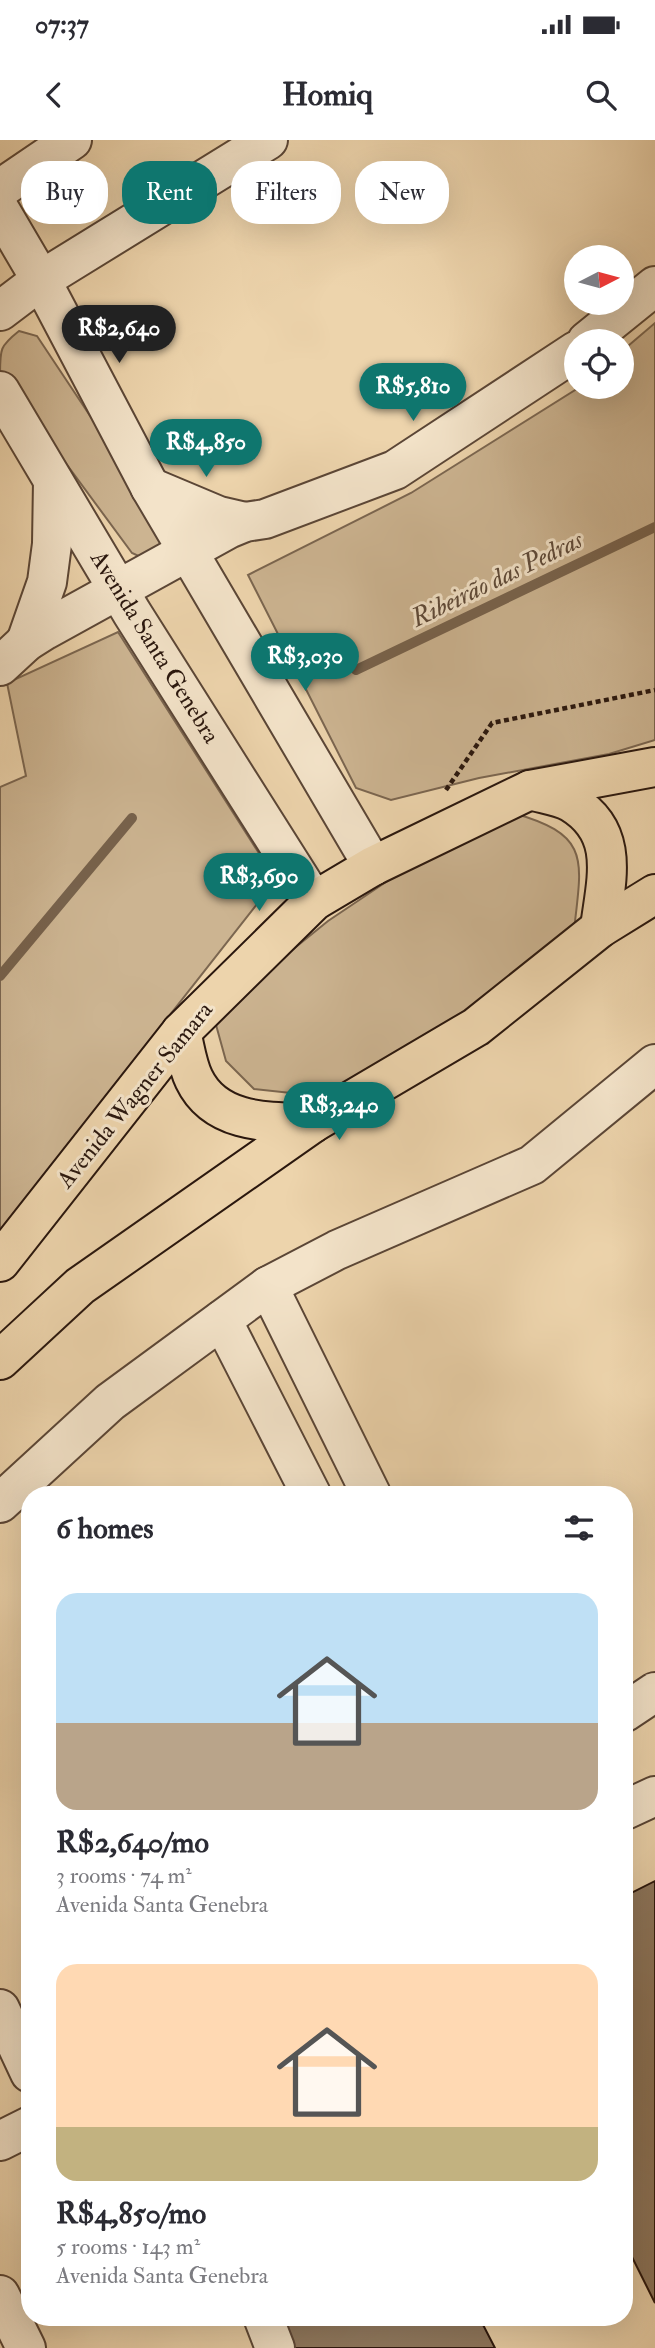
<!DOCTYPE html>
<html lang="en">
<head>
<meta charset="utf-8">
<style>
  body { margin:0; font-family:"IM FELL Double Pica",serif; background:#f7f7f7; color:#2b2b33; height:100vh; display:flex; flex-direction:column; font-size:26px; white-space:nowrap }
  * { box-sizing:border-box; margin:0 }
  p { font-size:23px; color:#7c7c81 }
  .icon { flex:none; width:38px; height:38px; fill:none; stroke:currentColor; stroke-width:2; stroke-linecap:round; stroke-linejoin:round }
  .map { position:relative; flex:1; overflow:hidden }
  .sheet { position:absolute; left:21px; top:1346px; width:612px; height:840px; display:flex; flex-direction:column; background:#fff; border-radius:28px; box-shadow:0 7px 28px #0002 }
  .sheet>* { flex:none }
  .guide { position:absolute; left:21px; top:21px; width:614px; height:63px; display:flex; gap:14px }
  .needle { width:46px; rotate:84deg }
  .controls { position:absolute; left:564px; top:105px; display:grid; gap:14px }
  .controls a { display:grid; place-items:center; width:70px; height:70px; border-radius:50%; background:#fff; box-shadow:0 7px 28px #0002; font-size:35px }
  .price { position:absolute; translate:-50% -60px; padding:0 16px; border-radius:24px; background:#0f766e; color:#fff; font-size:23px; line-height:46px; filter:drop-shadow(0 2px 4px #0008) }
  .price::after { content:''; position:absolute; left:50%; top:42px; width:21px; height:16px; margin-left:-10px; background:inherit; clip-path:polygon(0 0,100% 0,50% 100%) }
  .price.selected { background:#222; color:#fff }
  ul { padding:0; list-style:none }
  li { display:grid; align-content:center; gap:14px; height:371px; padding:0 35px }
  li span { display:grid; place-items:center; height:217px; border-radius:21px; color:#555 }
  li>.icon { margin-inline-start:auto }
  span .icon { width:126px; height:126px; fill:#fffc; stroke-width:1 }
  li b { font-size:30px }
  h2 { display:flex; justify-content:space-between; align-items:center; height:84px; padding:0 35px; font-size:30px }
  .tag { padding:0 24px; border-radius:28px; background:#fff; box-shadow:0 7px 28px #0002; font-size:24px; line-height:63px }
  .tag.selected { background:#0f766e; color:#fff }
  .status { display:flex; justify-content:space-between; align-items:center; height:49px; padding:0 35px; background:#fff; direction:ltr }
  .status svg { height:19px; fill:currentColor }
  header { display:flex; justify-content:space-between; align-items:center; height:91px; padding:0 35px; background:#fff; font-size:32px; font-weight:700 }
  .map>svg:first-child { display:block }
</style>
</head>
<body>
<div class="status"><b>07:37</b><svg viewBox="0 0 49 12"><path d="M0 12V9h3v3zM5 12V6h3v6zM10 12V3h3v9zM15 12V0h3v12zM26 1h20v11H26zM47 4h2v5h-2z"/></svg></div>
<header><svg class="icon" aria-label="back" viewBox="0 0 24 24"><path d="M15 5l-7 7 7 7"/></svg>Homiq<svg class="icon" aria-label="search" viewBox="0 0 24 24"><circle cx="10" cy="10" r="6"/><path d="M15 15l6 6"/></svg></header>
<div class="map">
<svg width="655" height="2208" viewBox="0 0 655 2208">
  <rect width="100%" height="100%" fill="#edd4ac"/>
  <filter id="stains"><feTurbulence type="fractalNoise" baseFrequency=".00286" numOctaves="4"/><feColorMatrix values="0 0 0 0 .2 0 0 0 0 .09 0 0 0 0 .02 0 0 0 .5 -.17"/></filter>
  <radialGradient id="worn" r=".72"><stop offset=".6" stop-color="#630" stop-opacity="0"/><stop offset="1" stop-color="#630" stop-opacity=".3"/></radialGradient>
  <!-- green -->
  <g fill="#ccb491" stroke="#7b6650" stroke-width="2">
    <polygon points="655,183 655,600 609,614 479,638 391,660 356,648 248,435 411,353 580,247 621,247 621,212"/>
    <path d="M19,191L37,196L160,381L168,403L145,419L132,413L0,234C0,209 0,206 19,191Z"/>
    <polygon points="118,492 276,740 0,1091 0,647 26,636 7,543"/>
    <path d="M513,673C591,695 582,719 574,790L467,874L328,957L254,949L226,921L213,874L328,781L389,740Z"/>
  </g>
  <g fill="none" stroke-linecap="round" stroke-linejoin="round">
    <!-- stream -->
    <g stroke="#77624c" stroke-width="10">
      <polyline points="356,530 655,387"/>
      <polyline points="0,836 132,678"/>
    </g>
  </g>
  <!-- building -->
  <g fill="#8f7960" stroke="#2a170e" stroke-width="2">
    <polygon points="655,1741 655,2163 625,2103 625,1756"/>
    <polygon points="275,2177 479,2177 495,2208 287,2208"/>
  </g>
  <g fill="none" stroke-linecap="round" stroke-linejoin="round">
    <defs>
      <g id="minor">
        <polyline points="0,49 72,0"/>
        <polyline points="0,70 41,140 150,347 373,726"/>
        <polyline points="0,171 41,140 268,0"/>
        <polyline points="587,201 655,146"/>
        <polyline points="0,251 132,473 314,761"/>
        <polyline points="150,347 219,376 245,382"/>
        <polyline points="26,502 47,442 52,404 53,341"/>
        <polyline points="0,526 26,502 45,490 228,389 245,382 265,379 395,330 576,211"/>
        <polyline points="268,1146 371,1354"/>
        <polyline points="222,1180 311,1354"/>
        <polyline points="0,1363 110,1262 268,1146 337,1110 532,1025 655,924"/>
        <polyline points="625,1572 655,1552"/>
        <polyline points="625,1670 655,1656"/>
        <polyline points="0,1869 30,1933"/>
        <polyline points="0,2001 30,1986"/>
        <polyline points="0,2155 26,2208"/>
        <polyline points="263,2177 275,2208"/>
      </g>
      <g id="major">
        <path d="M530,650C543,654 561,656 572,663C621,693 606,740 600,788"/>
        <path d="M181,892C185,907 187,925 194,939C216,985 271,982 313,983"/>
        <polyline points="0,1122 181,892 314,761 373,726 530,650 655,627"/>
        <polyline points="0,1220 80,1146 313,983 476,887 600,788 655,754"/>
      </g>
    </defs>
    <!-- minor casing -->
    <use href="#minor" stroke="#5b4636" stroke-width="42"/>
    <!-- major casing -->
    <use href="#major" stroke="#2a170e" stroke-width="42"/>
    <!-- path -->
    <polyline stroke="#2a170e" stroke-width="4.5" stroke-dasharray="5 3.5" stroke-linecap="butt" points="446,650 492,583 655,550"/>
    <!-- minor -->
    <use href="#minor" stroke="#f3e3c9" stroke-width="38"/>
    <!-- major -->
    <use href="#major" stroke="#edd4ac" stroke-width="38"/>
  </g>
  <g text-anchor="middle" dominant-baseline="central" stroke-width="6" stroke-linejoin="round" paint-order="stroke">
    <!-- street labels -->
    <g font-size="24" fill="#2a170e" stroke="#f3e3c9">
      <text transform="translate(155 507) rotate(58)">Avenida Santa Genebra</text>
      <text transform="translate(135 955) rotate(-51)">Avenida Wagner Samara</text>
    </g>
    <!-- water labels -->
    <g font-size="26" font-style="italic" fill="#5e4938" stroke="#f3e3c9">
      <text transform="translate(497 439) rotate(-26)">Ribeirão das Pedras</text>
    </g>
  </g>
  <rect width="100%" height="100%" filter="url(#stains)"/>
  <rect width="100%" height="100%" fill="url(#worn)"/>
</svg>
<div class="controls">
<a><svg class="needle" viewBox="-14 -14 28 28"><path d="M0-13l5 13h-10z" fill="#e53935"/><path d="M0 13l5-13h-10z" fill="#7c7c81"/></svg></a>
<a><svg class="icon" aria-label="locate" viewBox="0 0 24 24"><circle cx="12" cy="12" r="6"/><path d="M12 2v4M12 18v4M2 12h4M18 12h4"/></svg></a>
</div>
<b class="price selected" style="left:119px;top:225px">R$2,640</b>
<b class="price" style="left:413px;top:283px">R$5,810</b>
<b class="price" style="left:206px;top:339px">R$4,850</b>
<b class="price" style="left:305px;top:553px">R$3,030</b>
<b class="price" style="left:259px;top:773px">R$3,690</b>
<b class="price" style="left:339px;top:1002px">R$3,240</b>
<div class="guide">
<a class="tag">Buy</a>
<a class="tag selected">Rent</a>
<a class="tag">Filters</a>
<a class="tag">New</a>
</div>
<section class="sheet">
<h2>6 homes<svg class="icon" aria-label="filters" viewBox="0 0 24 24"><path d="M4 7h16M4 17h16"/><circle cx="9" cy="7" r="2"/><circle cx="15" cy="17" r="2"/></svg></h2>
<ul>
<li><span style="background:linear-gradient(#bfe0f5 60%,#b9a48a 0)"><svg class="icon" aria-label="home" viewBox="0 0 24 24"><path d="M3 11l9-7 9 7M6 9v11h12V9"/></svg></span><div><b>R$2,640/mo</b><p>3 rooms · 74 m²</p><p>Avenida Santa Genebra</p></div></li>
<li><span style="background:linear-gradient(#ffd9b3 75%,#c2b280 0)"><svg class="icon" aria-label="home" viewBox="0 0 24 24"><path d="M3 11l9-7 9 7M6 9v11h12V9"/></svg></span><div><b>R$4,850/mo</b><p>5 rooms · 143 m²</p><p>Avenida Santa Genebra</p></div></li>
</ul>
</section>
</div>
</body>
</html>
